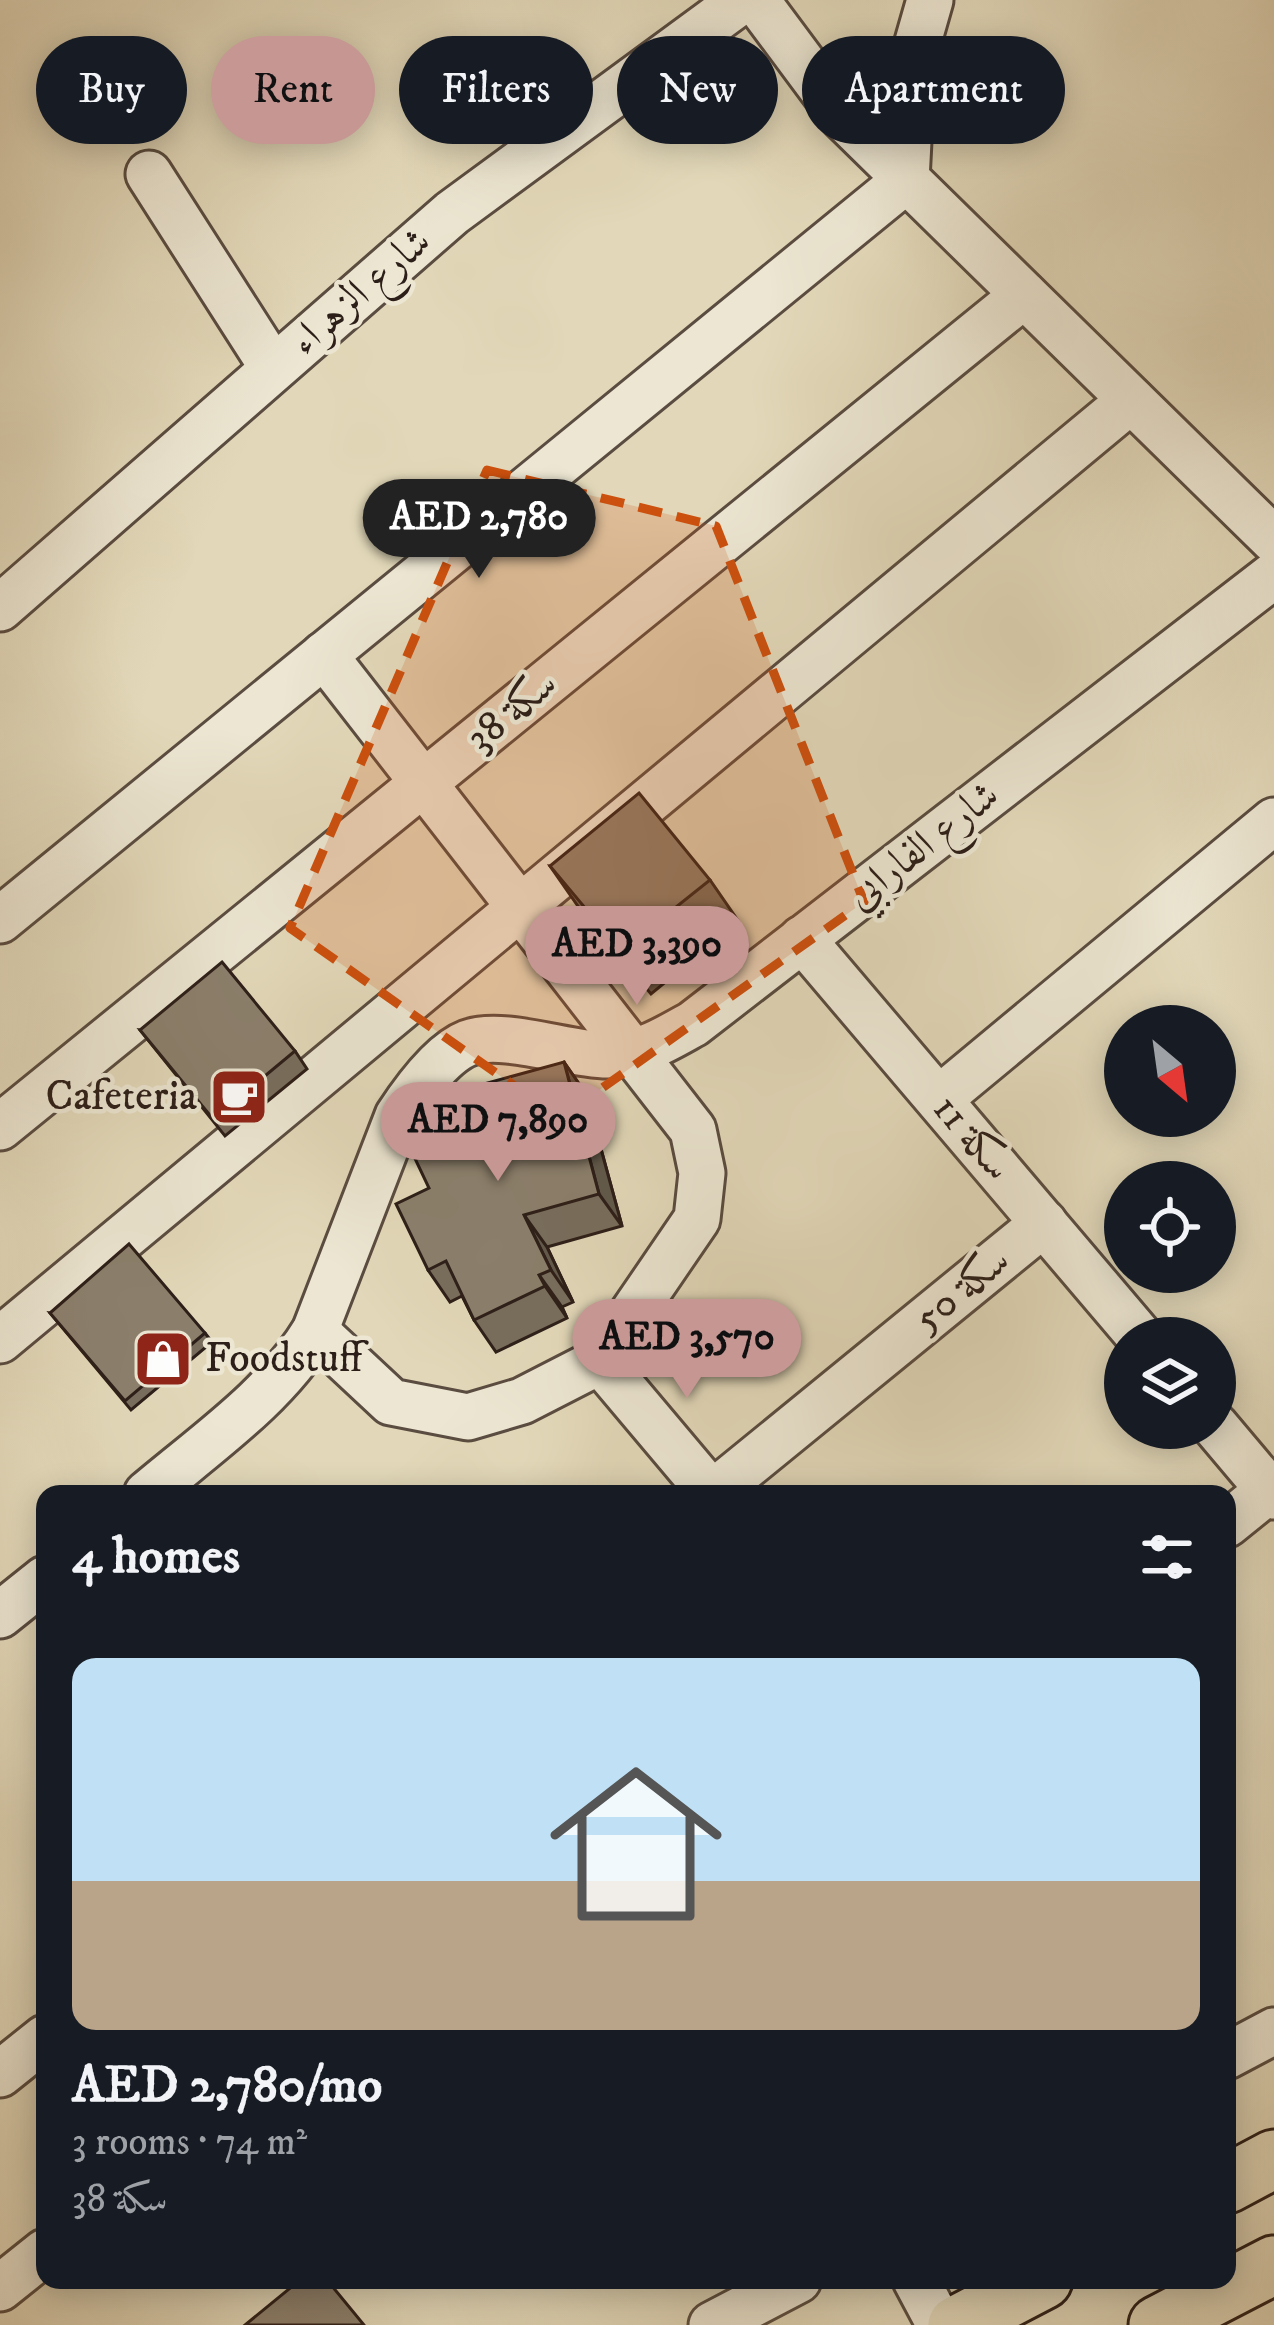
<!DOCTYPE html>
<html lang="en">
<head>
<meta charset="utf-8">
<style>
  body { margin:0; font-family:"IM FELL DW Pica",Amiri,serif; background:#242831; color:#f1f3f6; height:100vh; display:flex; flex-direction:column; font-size:45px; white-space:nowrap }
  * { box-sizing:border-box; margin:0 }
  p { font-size:39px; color:#9ea1a6 }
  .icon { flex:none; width:66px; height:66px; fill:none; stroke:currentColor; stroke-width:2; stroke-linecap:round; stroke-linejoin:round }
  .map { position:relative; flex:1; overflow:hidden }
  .sheet { position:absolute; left:36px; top:1485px; width:1200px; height:804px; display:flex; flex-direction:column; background:#171b24; border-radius:24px; box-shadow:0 6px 30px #0003 }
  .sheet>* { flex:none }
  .banner { position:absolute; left:36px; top:36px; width:1203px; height:108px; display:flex; gap:24px }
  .needle { width:78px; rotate:151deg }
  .controls { position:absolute; left:1104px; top:1005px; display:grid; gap:24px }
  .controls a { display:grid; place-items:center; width:132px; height:132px; border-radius:50%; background:#171b24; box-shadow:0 6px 30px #0003; font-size:60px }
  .price { position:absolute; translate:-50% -102px; padding:0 27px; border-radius:42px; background:#c59692; color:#111; font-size:39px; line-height:78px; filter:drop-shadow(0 3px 6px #0008) }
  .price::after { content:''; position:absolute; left:50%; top:72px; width:36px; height:27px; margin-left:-18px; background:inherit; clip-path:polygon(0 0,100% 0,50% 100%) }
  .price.current { background:#222; color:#fff }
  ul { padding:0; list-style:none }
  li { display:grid; align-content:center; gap:24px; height:636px; padding:0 36px }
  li+li { border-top:3px solid #363941 }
  li span { display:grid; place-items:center; height:372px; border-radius:24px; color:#555 }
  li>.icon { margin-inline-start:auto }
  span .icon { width:216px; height:216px; fill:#fffc; stroke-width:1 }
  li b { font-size:51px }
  h2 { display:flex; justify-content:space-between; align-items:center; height:144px; padding:0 36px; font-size:51px }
  .pill { padding:0 42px; border-radius:54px; background:#171b24; box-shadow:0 6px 30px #0003; font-size:42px; line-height:108px }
  .pill.current { background:#c59692; color:#111 }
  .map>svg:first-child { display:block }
</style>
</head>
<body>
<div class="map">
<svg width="1274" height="2325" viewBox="0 0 1274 2325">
  <rect width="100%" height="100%" fill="#e2d8b9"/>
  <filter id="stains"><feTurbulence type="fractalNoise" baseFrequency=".00167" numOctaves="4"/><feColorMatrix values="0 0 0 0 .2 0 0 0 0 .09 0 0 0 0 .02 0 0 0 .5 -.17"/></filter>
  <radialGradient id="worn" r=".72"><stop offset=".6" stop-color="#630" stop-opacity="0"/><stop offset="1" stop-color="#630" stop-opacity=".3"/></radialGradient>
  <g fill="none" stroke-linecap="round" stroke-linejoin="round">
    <defs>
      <g id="minor">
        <polyline points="756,0 843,117 1274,540"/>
        <polyline points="149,174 273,368"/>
        <polyline points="0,608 452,213 742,0"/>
        <polyline points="0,920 906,180 912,63 930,0"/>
        <polyline points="802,939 1141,1338"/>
        <polyline points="939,1099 1274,821"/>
        <polyline points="0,1127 1024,295"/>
        <polyline points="315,1331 391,1402 468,1417 522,1401 600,1361 697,1219 702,1173 693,1130 324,655"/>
        <polyline points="0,1340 1131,400"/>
        <polyline points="600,1361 712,1494"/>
        <polyline points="1215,1426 1274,1496"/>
        <path d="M147,1494C206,1444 275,1397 315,1331L398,1116C413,1093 442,1053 468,1043C503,1030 569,1055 607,1055C639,1056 666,1039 693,1024L1274,575"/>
        <polyline points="712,1494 1044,1223"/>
        <polyline points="1227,1524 1274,1486"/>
        <polyline points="0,1615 45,1579"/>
        <polyline points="1227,2056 1274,2031"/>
        <polyline points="0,2074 45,2038"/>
        <polyline points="916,2280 940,2325"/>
        <polyline points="0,2288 45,2252"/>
        <polyline points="712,2325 798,2280"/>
      </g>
      <g id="major">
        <polyline points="1227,2184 1274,2159"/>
        <polyline points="957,2325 1043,2280"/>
        <polyline points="1158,2325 1274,2265"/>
      </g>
    </defs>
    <!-- minor casing -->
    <use href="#minor" stroke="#5a4c40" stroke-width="51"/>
    <!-- major casing -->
    <use href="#major" stroke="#2c1e18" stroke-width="63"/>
    <!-- minor -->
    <use href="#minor" stroke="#ece6d2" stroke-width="45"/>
    <!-- major -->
    <use href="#major" stroke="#e2d8b9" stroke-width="57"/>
  </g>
  <!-- wall -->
  <g fill="#786d5d" stroke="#2c1e18" stroke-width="3">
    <polygon points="550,866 710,880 739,922 651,994 580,909"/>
    <polygon points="140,1030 295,1051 307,1069 225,1136"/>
    <polygon points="564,1062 586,1094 622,1226 547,1247 573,1302 562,1307 567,1318 496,1352 474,1320 462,1296 450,1302 428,1270 429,1188 426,1141"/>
    <polygon points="50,1313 205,1333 212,1342 131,1410"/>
  </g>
  <!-- shaded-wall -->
  <g fill="#61594c" stroke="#2c1e18" stroke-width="3">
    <polygon points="564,1062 586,1094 622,1226 599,1194"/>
    <polygon points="524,1215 547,1247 573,1302 551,1270"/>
    <polygon points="539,1275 562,1307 567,1318 545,1286"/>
  </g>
  <!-- building -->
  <g fill="#8b7f6c" stroke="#2c1e18" stroke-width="3">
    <polygon points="639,793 710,880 621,951 550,866"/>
    <polygon points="222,962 295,1051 213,1119 140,1030"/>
    <polygon points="564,1062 599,1194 524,1215 551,1270 539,1275 545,1286 474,1320 446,1261 428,1270 396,1204 429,1188 410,1148 426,1141 422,1131 456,1114 451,1093"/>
    <polygon points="129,1244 205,1333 125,1401 50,1313"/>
    <polygon points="300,2280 327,2280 364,2325 245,2325"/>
  </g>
  <!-- marked area -->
  <path fill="#cc500e" fill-opacity="0.2" stroke="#cc500e" stroke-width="9" stroke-dasharray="24 15" stroke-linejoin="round" d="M487,470L716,526L864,902L560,1118L290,928Z"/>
  <!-- icons -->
  <defs>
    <symbol id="cafe-square" viewBox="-11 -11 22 22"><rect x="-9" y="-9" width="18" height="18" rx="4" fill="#8f2418" stroke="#ece6d2"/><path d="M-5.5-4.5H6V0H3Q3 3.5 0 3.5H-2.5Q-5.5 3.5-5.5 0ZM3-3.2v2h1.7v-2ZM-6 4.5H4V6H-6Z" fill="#fff"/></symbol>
    <symbol id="shop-square" viewBox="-11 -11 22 22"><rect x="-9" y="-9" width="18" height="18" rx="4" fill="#8f2418" stroke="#ece6d2"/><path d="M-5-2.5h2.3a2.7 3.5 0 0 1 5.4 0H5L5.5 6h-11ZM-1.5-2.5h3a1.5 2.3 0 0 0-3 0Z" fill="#fff"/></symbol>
  </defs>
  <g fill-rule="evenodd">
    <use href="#cafe-square" x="206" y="1064" width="66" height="66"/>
    <use href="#shop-square" x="130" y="1326" width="66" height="66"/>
  </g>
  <g text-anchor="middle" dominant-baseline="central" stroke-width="9" stroke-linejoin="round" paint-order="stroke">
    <!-- street labels -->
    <g font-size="42" fill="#2c1e18" stroke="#ece6d2">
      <text transform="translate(361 292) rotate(-41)">شارع الزهراء</text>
      <text transform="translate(512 711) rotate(-39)">سكة 38</text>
      <text transform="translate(923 846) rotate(-38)">شارع الفارابي</text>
      <text transform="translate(972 1138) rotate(50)">سكة 11</text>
      <text transform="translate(962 1290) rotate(-39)">سكة 50</text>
    </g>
    <!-- poi labels -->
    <g font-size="42" fill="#2c1e18" stroke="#ece6d2" text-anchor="end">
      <text x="197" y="1097">Cafeteria</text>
      <text x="205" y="1359" text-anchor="start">Foodstuff</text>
    </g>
  </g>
  <rect width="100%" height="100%" filter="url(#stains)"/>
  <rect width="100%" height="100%" fill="url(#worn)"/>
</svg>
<div class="controls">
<a><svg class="needle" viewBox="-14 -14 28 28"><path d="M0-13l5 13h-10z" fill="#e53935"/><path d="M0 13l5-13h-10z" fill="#9ea1a6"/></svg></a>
<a><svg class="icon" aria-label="locate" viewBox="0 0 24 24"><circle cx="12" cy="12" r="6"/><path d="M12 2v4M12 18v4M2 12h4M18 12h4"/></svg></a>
<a><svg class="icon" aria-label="layers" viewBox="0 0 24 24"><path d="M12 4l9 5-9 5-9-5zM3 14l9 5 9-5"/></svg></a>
</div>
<b class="price current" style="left:479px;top:581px">AED 2,780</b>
<b class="price" style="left:637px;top:1008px">AED 3,390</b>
<b class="price" style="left:498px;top:1184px">AED 7,890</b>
<b class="price" style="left:687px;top:1401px">AED 3,570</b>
<div class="banner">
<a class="pill">Buy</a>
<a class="pill current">Rent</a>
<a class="pill">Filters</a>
<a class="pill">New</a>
<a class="pill">Apartment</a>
</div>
<section class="sheet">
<h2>4 homes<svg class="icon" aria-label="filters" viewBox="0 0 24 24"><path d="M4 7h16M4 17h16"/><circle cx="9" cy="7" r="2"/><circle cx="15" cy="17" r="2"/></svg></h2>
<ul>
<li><span style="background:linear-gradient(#bfe0f5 60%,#b9a48a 0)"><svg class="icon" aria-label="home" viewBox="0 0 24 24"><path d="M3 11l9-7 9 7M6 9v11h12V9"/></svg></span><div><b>AED 2,780/mo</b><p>3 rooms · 74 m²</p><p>سكة 38</p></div></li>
</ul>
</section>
</div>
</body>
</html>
